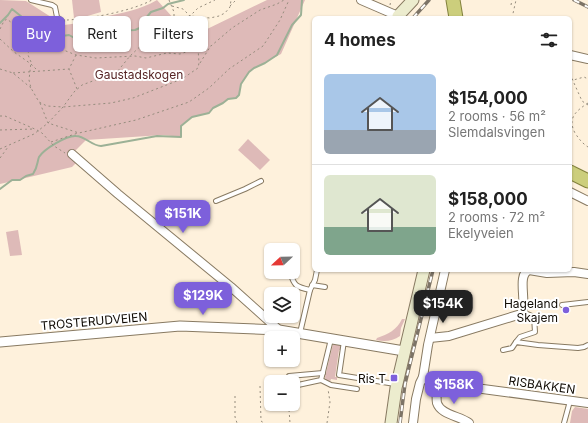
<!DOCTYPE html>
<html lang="en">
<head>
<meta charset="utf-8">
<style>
  body { margin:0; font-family:Inter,sans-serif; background:#f2f2f2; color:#222; height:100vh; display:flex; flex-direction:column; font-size:15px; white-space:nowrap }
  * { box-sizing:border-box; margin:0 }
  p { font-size:13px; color:#767676 }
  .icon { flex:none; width:22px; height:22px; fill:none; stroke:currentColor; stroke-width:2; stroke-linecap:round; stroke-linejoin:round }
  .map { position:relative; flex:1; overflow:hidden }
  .panel { position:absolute; left:312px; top:16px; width:260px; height:256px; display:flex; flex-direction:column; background:#fff; border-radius:6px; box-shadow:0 1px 3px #0004 }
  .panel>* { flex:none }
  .top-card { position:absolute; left:12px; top:16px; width:240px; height:36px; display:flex; gap:8px }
  .needle { width:26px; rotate:248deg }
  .tools { position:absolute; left:264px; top:243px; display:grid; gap:8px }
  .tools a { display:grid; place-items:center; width:36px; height:36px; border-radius:6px; background:#fff; box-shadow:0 1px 3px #0004; font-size:20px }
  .price { position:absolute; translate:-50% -34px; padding:0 9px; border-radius:8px; background:#7d60db; color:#fff; font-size:13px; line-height:26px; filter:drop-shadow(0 1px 2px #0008) }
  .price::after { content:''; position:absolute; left:50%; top:24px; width:12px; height:9px; margin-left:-6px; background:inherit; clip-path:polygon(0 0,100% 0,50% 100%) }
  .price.active { background:#222; color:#fff }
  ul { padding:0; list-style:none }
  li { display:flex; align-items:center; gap:12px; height:100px; padding:0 12px }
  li+li { border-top:1px solid #e0e0e0 }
  li span { display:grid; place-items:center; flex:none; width:112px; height:80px; border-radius:6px; color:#555 }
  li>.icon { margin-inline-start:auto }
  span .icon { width:48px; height:48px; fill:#fffc; stroke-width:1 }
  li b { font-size:17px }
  h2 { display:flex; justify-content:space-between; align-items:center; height:48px; padding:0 12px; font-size:17px }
  .tag { padding:0 14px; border-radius:6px; background:#fff; box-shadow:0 1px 3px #0004; font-size:14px; line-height:36px }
  .tag.active { background:#7d60db; color:#fff }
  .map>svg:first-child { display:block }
</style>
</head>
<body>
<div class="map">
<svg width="588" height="423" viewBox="0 0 588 423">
  <rect width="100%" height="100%" fill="#fef1dc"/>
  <!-- green -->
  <g fill="#debab8">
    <path d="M0,0L26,1L51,17L54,25C71,26 87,21 103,17C122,13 140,10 157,0L175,20L203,31L267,0H305L281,54L254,68L249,72L241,84L239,95L236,98L228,99L223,103L213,108L209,113L192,117L181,126V137L163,135L86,140L69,157L76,163L72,167L0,184Z"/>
    <polygon points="72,0 99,0 101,12 84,17 74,18"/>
    <polygon points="248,139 270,160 260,170 238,150"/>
    <polygon points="18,230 22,255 10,256 6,232"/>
    <path d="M402,319H405L401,328L400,336C393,341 385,342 376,340L377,338C388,334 397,330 402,319Z"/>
    <polygon points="333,344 342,345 341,350 339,350 335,377 337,377 337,380 331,379 330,382 326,381 325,377"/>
    <polygon points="575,407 588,409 588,423 566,423 570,423 572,411"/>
  </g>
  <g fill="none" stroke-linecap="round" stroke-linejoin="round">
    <!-- stream -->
    <g stroke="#9cb196" stroke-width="2">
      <polyline points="0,23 8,15 12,9 22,17 33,23 41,32 50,35 62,36 69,35 78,40 91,40 98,38 109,31 135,30 142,27 146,18 151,12 163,8 168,4 184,0"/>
      <path d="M0,189L12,180H20L26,176L33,174C38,167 37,162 39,157C44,149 67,135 76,136C85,136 92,146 101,146L157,136L181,137V126L192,117L209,113L213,108L223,103L228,99L236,98L239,95L241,84L249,72L254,68L265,63L277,55L292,25L301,15L302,0"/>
    </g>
    <defs>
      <g id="service">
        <polyline points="31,0 52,5 55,7 57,17 62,21"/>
        <polyline points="216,201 245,189 261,181"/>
        <path d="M290,272C294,286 296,287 310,290"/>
        <polyline points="312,285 325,287"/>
        <polyline points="562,305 588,302"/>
        <polyline points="300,333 310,290 315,280 317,270"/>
        <polyline points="344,341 339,375 395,384"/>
        <polyline points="516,342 520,337 535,332 534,317 523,312"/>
        <polyline points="503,350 512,348 516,342 538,345 578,348 584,347 588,345"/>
        <polyline points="289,376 323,373"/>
        <polyline points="321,380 331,385 357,389"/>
        <polyline points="298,385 321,380 331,339"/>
        <polyline points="564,423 570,401"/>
      </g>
      <g id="minor">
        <polyline points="361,0 398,16"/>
        <polyline points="570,55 588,59"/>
        <polyline points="72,154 118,194 231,287 279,330"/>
        <polyline points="570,192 588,201"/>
        <polyline points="529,270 547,273 574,272 588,274"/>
        <path d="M430,338L449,336L521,314C528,303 516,275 529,270"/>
        <polyline points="423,377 427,380 438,383 588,403"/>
        <path d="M438,383C437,389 436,397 437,403C441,415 460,416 469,423"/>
        <polyline points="413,423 416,399 420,383 423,377 428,345 445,270"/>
      </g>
      <polyline id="tertiary" points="0,342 180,326 279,330 404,351"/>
      <g id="secondary">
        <polyline points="398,16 413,0"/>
        <polyline points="391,423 396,388 424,270"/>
      </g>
      <g id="trunk">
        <polyline points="453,0 456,18"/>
        <polyline points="570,172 588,181"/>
      </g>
    </defs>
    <!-- service casing -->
    <use href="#service" stroke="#887a62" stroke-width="6"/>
    <!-- minor casing -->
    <use href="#minor" stroke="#887a62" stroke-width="10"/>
    <!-- tertiary casing -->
    <use href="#tertiary" stroke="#887a62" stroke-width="11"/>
    <!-- secondary casing -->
    <use href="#secondary" stroke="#887a62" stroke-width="13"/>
    <!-- trunk casing -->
    <use href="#trunk" stroke="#82813d" stroke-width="15"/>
    <!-- path -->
    <g stroke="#958c7d" stroke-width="1" stroke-dasharray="2 3" stroke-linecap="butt">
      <polyline points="169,0 174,12 174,20 196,33 199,42 202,48"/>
      <polyline points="390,5 391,0"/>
      <polyline points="511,5 512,0"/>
      <polyline points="172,6 183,9 190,16 198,8 215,0"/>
      <polyline points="230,6 236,0"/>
      <polyline points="512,18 516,0"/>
      <path d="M67,20C89,19 132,11 152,0"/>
      <polyline points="0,29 4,21 7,19 28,36 76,55 96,58 135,56 146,58 167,53 180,54 198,48 191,38 192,36 191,30"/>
      <polyline points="197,32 201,18"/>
      <polyline points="28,36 30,42 28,55 31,62 29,80 31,88 39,102 47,106 63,107 111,103 133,98 182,79 198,68 199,63 198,48 211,46 232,28 260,10 277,4 284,0"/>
      <polyline points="0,39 14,52 31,64 38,71"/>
      <polyline points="76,55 69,69 77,89"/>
      <polyline points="200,63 210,47"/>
      <polyline points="0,69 13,73 31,88"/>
      <polyline points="13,73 69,69"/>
      <polyline points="570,74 582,101 588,105"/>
      <polyline points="570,81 584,77 588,79"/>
      <polyline points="40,103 48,123 79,133 136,120 189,102 209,88 229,69 263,46 280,20 289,0"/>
      <path d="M588,103C576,111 567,118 575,133C579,139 582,143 588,147"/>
      <polyline points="0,116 5,116 37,130 42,133 54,146 65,153"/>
      <polyline points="0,130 34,129"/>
      <polyline points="51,142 78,133"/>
      <polyline points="0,149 34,134 48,123 63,107 74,92 82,85 117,72 130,56 146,41 174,20 190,16 210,18 219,16 225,13 230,7 231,0"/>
      <polyline points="0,158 8,147"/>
      <polyline points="260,386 261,421 264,423"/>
      <polyline points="235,396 235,417 237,423"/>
      <polyline points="293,400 295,399"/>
      <polyline points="289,404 289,410 295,409"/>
      <polyline points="289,410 290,423"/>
      <polyline points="327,423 330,402 328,389"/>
    </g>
    <!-- service -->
    <use href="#service" stroke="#fff" stroke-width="4"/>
    <!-- minor -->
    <use href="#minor" stroke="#fff" stroke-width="8"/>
    <!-- tertiary -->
    <use href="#tertiary" stroke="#fff" stroke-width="9"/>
    <!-- secondary -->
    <use href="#secondary" stroke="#ececce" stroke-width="11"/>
    <!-- trunk -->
    <use href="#trunk" stroke="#ccce7c" stroke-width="13"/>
    <defs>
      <g id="rail">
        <polyline points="574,0 588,7"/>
        <polyline points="413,18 429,0"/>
        <polyline points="400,423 405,384 433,270"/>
      </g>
    </defs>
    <!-- rail casing -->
    <use href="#rail" stroke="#7d7467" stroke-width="3.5"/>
    <!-- rail -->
    <use href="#rail" stroke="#fff" stroke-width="2" stroke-dasharray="6" stroke-linecap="butt"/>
  </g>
  <!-- markers -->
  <g fill="#7d60db" stroke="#fff" stroke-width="1.5">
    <circle cx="566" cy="310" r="4"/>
    <rect x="390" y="374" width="8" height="8" rx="2"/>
  </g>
  <g text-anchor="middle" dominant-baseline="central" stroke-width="4" stroke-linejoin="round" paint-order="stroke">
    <!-- park labels -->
    <g font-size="12" fill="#562425" stroke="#fff">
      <text x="139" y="74">Gaustadskogen</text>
    </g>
    <!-- poi labels -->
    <g font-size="12" fill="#100b04" stroke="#fff" text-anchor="end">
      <text x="558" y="303">Hageland<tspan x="558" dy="14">Skajem</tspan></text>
      <text x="386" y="378">Ris T</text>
    </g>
    <!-- street labels -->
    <g font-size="12" fill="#100b04" stroke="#fff">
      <text transform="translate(94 321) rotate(-5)">TROSTERUDVEIEN</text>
      <text transform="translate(542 385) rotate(8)">RISBAKKEN</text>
    </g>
  </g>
</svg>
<div class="tools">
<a><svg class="needle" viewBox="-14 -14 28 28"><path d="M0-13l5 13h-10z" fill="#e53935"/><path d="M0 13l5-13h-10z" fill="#767676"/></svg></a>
<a><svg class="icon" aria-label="layers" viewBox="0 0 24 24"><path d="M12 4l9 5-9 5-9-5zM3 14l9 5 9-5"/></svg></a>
<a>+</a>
<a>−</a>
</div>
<b class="price" style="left:183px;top:234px">$151K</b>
<b class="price" style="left:203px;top:316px">$129K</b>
<b class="price active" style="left:443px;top:324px">$154K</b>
<b class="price" style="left:454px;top:405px">$158K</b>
<div class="top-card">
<a class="tag active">Buy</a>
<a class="tag">Rent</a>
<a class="tag">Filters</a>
</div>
<section class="panel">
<h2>4 homes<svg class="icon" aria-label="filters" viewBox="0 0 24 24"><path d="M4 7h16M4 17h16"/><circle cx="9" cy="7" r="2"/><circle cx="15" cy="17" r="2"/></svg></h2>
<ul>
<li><span style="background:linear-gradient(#a9c7e8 70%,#9aa5b1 0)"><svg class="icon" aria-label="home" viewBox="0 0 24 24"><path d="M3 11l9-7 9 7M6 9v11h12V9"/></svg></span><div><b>$154,000</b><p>2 rooms · 56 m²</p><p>Slemdalsvingen</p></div></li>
<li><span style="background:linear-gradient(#dfe7d0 65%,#7fa58c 0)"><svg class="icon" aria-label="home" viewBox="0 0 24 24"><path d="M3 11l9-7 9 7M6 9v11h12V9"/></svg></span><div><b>$158,000</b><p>2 rooms · 72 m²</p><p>Ekelyveien</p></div></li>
</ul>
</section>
</div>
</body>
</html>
